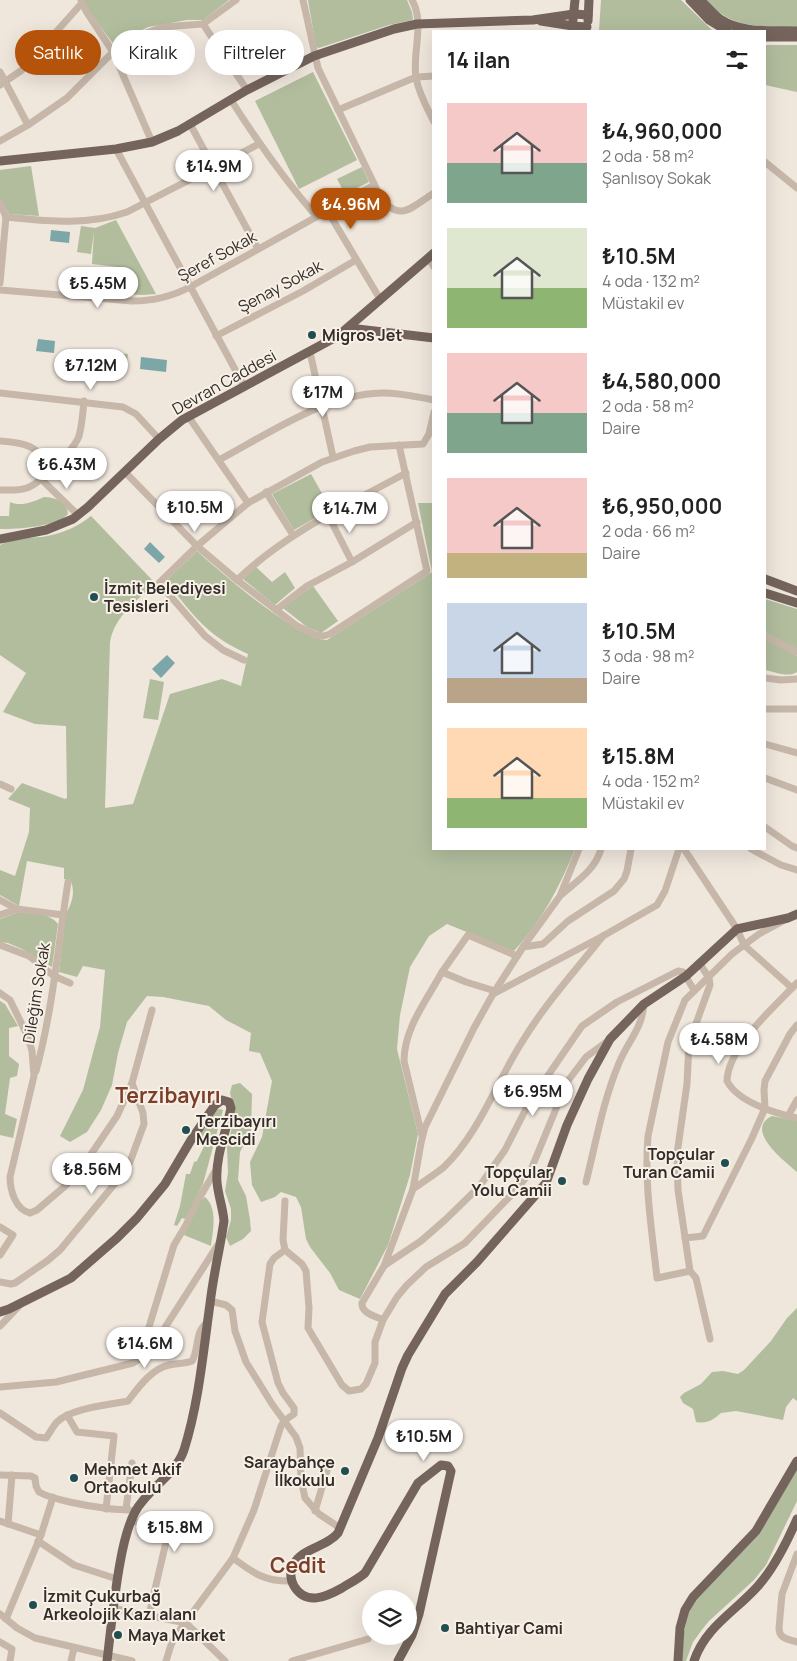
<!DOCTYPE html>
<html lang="tr">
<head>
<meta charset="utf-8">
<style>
  body { margin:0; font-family:Manrope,sans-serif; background:#f2f2f2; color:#222; height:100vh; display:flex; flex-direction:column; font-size:19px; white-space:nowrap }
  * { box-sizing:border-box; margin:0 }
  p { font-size:16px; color:#767676 }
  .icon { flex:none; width:28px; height:28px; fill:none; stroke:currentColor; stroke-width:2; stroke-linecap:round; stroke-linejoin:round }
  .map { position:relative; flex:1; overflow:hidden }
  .panel { position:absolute; left:432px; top:30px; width:334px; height:820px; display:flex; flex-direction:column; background:#fff; border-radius:0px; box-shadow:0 5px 20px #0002 }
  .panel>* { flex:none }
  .banner { position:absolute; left:15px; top:30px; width:342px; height:45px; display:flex; gap:10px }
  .controls { position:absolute; left:362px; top:1590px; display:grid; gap:10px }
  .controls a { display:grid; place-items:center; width:55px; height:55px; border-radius:50%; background:#fff; box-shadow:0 5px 20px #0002; font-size:25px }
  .price { position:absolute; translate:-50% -42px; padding:0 11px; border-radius:18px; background:#fff; color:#222; font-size:16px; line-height:32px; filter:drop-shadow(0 1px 2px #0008) }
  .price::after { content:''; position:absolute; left:50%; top:30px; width:15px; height:11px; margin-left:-8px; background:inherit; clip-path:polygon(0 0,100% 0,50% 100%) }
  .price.current { background:#b45309; color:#fff }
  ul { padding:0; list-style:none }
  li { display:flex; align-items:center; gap:15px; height:125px; padding:0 15px }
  li span { display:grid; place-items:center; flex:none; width:140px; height:100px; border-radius:0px; color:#555 }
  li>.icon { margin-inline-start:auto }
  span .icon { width:60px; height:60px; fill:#fffc; stroke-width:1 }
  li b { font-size:21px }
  h2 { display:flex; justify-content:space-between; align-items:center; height:60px; padding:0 15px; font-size:21px }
  .tag { padding:0 18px; border-radius:22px; background:#fff; box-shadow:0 5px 20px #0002; font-size:18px; line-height:45px }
  .tag.current { background:#b45309; color:#fff }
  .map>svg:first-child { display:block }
</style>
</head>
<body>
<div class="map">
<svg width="797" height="1661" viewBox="0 0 797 1661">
  <rect width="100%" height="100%" fill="#efe6dc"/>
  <!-- green -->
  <g fill="#b1bd9d">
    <polygon points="84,0 229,0 203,20 187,20 148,27 114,45 87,8"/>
    <polygon points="308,0 407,0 412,12 413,20 389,25 319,48 316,47"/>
    <polygon points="601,0 681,0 713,31 599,31"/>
    <path d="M706,0H797V27C761,26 732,30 706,0Z"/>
    <polygon points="765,45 797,45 797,92 765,85"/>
    <polygon points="313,72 357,160 299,189 255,101"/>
    <polygon points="31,166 39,216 9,214 0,199 0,170"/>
    <polygon points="362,167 369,182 345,194 337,179"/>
    <polygon points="116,220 156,294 142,295 117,293 118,267 92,264 94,231 91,254 77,252 81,226 95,228"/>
    <polygon points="91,351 128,354 126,370 90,366"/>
    <polygon points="311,474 331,509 294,530 272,494"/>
    <path d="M44,497C55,497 67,502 68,514C57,527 17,529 0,529V516H9L10,502C20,507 34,502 44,497Z"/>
    <path d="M418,503H434V849H575C560,886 542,921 514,951L447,924L429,936L410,967L400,1015L397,1049L418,1134L410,1175L388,1245L360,1299L339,1290L330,1273L310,1247L306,1239L301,1207L296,1197L281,1192L275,1197L261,1202L252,1185L250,1162L262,1137L272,1081L260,1053L249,1051L251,1033L226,1020L209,1006L163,997L147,996L127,1022L118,1053L112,1085L101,1110L87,1132L70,1142L60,1136L83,1090L100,1027L105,970L83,966L77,977L59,972L66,913C72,905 76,889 70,880L64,879V868L27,861L19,906L0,895V870L15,876L29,832L30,808L8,799L22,783L65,799L67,798L66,726L35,724L3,712L26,673L0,655V545C13,538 27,538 42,537C60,534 76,528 91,516L155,583C137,601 115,615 110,642L105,808L133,804L170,694L222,679L241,686L248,654C207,636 193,615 166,581L197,551C220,572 299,640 327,640L432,572Z"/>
    <polygon points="256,567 272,582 285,572 295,588 275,605 243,579"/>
    <polygon points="313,586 338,621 321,633 307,627 283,608"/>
    <polygon points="765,599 797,609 797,650 765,632"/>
    <path d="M765,638L797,656V672C788,678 775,672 765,670Z"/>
    <polygon points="150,679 164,682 158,720 143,718"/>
    <path d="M16,913C29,913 49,912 58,924L52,967L22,949L8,943L0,942V919Z"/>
    <polygon points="0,1001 5,1004 18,1026 9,1028 9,1056 19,1064 17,1076 10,1078 5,1114 17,1119 13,1138 0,1135"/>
    <polygon points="240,1083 252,1094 251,1131 240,1152 238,1180 246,1196 250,1220 251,1231 243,1239 230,1246 226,1237 231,1220 231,1209 225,1191 228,1173 227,1147 232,1127 234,1108 230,1093 232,1085"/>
    <polygon points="220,1109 223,1110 203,1184 185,1219 182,1218 177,1226 174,1225 180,1206 186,1174 190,1174 194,1162 197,1161 206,1142 194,1138 216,1110"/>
    <path d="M772,1116L797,1121V1172C786,1162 743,1130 772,1116Z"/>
    <path d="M205,1197C218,1208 213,1231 211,1246L184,1235L199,1202Z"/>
    <path d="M797,1308V1401L793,1398L786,1407L783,1420L736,1411L721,1413C713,1420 707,1424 696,1422L693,1409L683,1403L680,1397L684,1393L701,1384L712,1372L723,1371L738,1374L744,1370L771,1341L787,1318Z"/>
    <polygon points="797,1464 797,1501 766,1565 754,1580 709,1621 701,1631 693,1642 686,1661 682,1661 684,1632 689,1611 697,1597 756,1534"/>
  </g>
  <!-- water -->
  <g fill="#7da6a9">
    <polygon points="51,230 70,232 69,243 50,241"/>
    <polygon points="38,339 55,341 54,353 36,351"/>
    <polygon points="141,357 167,360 166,372 140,369"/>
    <polygon points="150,542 165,557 159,563 144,549"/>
    <polygon points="167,655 175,663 161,678 152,669"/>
  </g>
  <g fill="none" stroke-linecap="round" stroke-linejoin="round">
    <!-- minor -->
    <g stroke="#c6b7a9" stroke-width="7">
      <polyline points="81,0 86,11 113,52 152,142"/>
      <path d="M303,0L318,68L380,196C399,224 412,207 434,193"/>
      <path d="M412,0C425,22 412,54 416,78C419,94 427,108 434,122"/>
      <polyline points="203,24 247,90"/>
      <polyline points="0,72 28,125"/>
      <polyline points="0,85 22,70 82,3"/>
      <path d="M231,100C257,141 284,179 316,216"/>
      <polyline points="338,110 416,77 434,76"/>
      <polyline points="190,124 258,249"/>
      <polyline points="0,141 28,125 67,98 118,47 141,35 163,27 203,24 236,0"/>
      <polyline points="116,149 244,386"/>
      <polyline points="765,162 797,188"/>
      <polyline points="0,203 6,217 0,283"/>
      <polyline points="327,210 380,299"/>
      <path d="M6,217C47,221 87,226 127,212L259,144"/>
      <polyline points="428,258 434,267"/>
      <path d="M0,290L132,301C153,301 171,297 190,287L374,185"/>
      <polyline points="216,336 303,291 356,260"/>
      <polyline points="310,352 333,457"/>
      <polyline points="0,393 123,407 136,414 159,439"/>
      <polyline points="188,416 248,503"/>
      <path d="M0,441C29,443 33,446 54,466"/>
      <path d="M219,460C266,435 326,394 381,393C398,392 416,397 434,400"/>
      <polyline points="125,472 197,546 237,580 297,626 316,635 323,636 330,634 427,571 399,445"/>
      <polyline points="41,479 78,515"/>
      <path d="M0,490C9,490 18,491 27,488C42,482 74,450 79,436C82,425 83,412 84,401"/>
      <polyline points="266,492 293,535"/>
      <polyline points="328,515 352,562"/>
      <path d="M237,580C286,533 347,505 406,473"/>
      <polyline points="276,610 307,586 352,562 417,522"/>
      <polyline points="765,636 797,652"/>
      <polyline points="244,660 223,650 205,636 159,583 197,546 248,503 322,462 354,451 370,447 423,444 429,434 434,412"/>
      <polyline points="765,678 781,680 797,679"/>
      <polyline points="765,709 797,709"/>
      <polyline points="765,744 797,753"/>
      <polyline points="765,778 797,790"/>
      <polyline points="0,784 11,789"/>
      <polyline points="765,827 792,846 797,848"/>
      <polyline points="684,849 737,929 744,945 792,988"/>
      <polyline points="751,849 781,865 797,870"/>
      <path d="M562,894C578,880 595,870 601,849"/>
      <polyline points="0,900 17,909"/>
      <polyline points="0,915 17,909 63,915"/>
      <polyline points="0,945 29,956 54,976 70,983"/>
      <polyline points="523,947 543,944 568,921 614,891 624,879 627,871 631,849"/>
      <polyline points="700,964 709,978 710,985 689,1043 687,1084 677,1154 678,1190 690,1271 696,1278 710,1339"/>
      <path d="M797,983C774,1007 728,1047 727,1081C738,1102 775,1113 797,1118"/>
      <polyline points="495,991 466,982 442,972 468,935 517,956"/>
      <path d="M0,993L10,1000L28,1037L32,1051L34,1076L10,1177C10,1191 16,1210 30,1213L37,1210L64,1187L81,1169L117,1116L132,1083L152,1010"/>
      <polyline points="493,994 603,936 657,905 665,891 679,849"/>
      <path d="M36,1071C53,1009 58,945 68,882"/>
      <polyline points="788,1116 797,1100"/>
      <path d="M422,1136L404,1061C404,1028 427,1000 442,972"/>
      <path d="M586,1182C596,1142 603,1101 619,1063C628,1041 642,1029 644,1004"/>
      <path d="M413,1189C423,1182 434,1175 444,1167C480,1132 496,1083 522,1042C545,1004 575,971 603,936"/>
      <polyline points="0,1227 13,1235 0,1255"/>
      <polyline points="685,1238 703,1236 752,1138 765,1108 764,1090 765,1081 790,1034 797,1025"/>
      <polyline points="285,1250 283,1240 285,1201"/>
      <polyline points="385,1265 421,1241 445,1220 479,1187 505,1150 529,1103 582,1026 617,1002 678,971 683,972 694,990"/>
      <path d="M690,1271L657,1278C652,1231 644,1184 648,1136L668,1042L685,1000L732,954L759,934L783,921"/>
      <polyline points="0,1282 11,1284 15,1283 47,1261 60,1250 117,1181 130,1162 144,1124 143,1113 132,1083"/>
      <polyline points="210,1301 226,1305 232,1310 235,1331 246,1362 272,1404 296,1437 300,1448 301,1479 305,1498 319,1514 340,1528"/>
      <path d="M383,1320C375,1316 361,1313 362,1303L384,1266L413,1189L421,1143L425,1127L474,1028L493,994L523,947L560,896L579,849"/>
      <polyline points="0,1326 20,1305"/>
      <polyline points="150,1351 145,1340 174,1245 186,1225 197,1202 217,1168"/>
      <polyline points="0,1387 56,1382 133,1363 145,1356 150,1351 219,1243"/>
      <path d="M0,1413L36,1437L46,1438C50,1433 53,1426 57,1422C71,1408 109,1405 128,1401C138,1388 151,1369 169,1365C177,1363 184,1364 192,1361C199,1350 195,1330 207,1323"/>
      <polyline points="67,1415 77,1432 114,1436 106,1509"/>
      <path d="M0,1475L31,1476L35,1478L36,1486L39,1492C53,1500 88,1506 104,1508C115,1510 125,1509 136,1511"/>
      <polyline points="126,1509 132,1463"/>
      <polyline points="315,1511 328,1467"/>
      <path d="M131,1520C142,1525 162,1530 166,1542L149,1615"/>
      <polyline points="0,1521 41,1535"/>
      <polyline points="8,1524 12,1475"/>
      <polyline points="38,1541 74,1565 117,1579"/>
      <path d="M797,1554L782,1594L779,1628C779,1639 788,1639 797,1642"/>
      <path d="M233,1558C253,1573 265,1582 292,1581"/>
      <polyline points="112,1608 186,1623 225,1661"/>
      <polyline points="0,1614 17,1628 35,1638 132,1661"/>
      <polyline points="6,1619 41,1535 53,1497"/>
      <polyline points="0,1642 12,1649 10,1661"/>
      <polyline points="71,1661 74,1648"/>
      <polyline points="166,1661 171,1645 176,1635 233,1558 254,1510 281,1426 284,1421 294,1414 294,1408 283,1393 278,1383 262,1322 270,1264 274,1258 285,1250 302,1264 306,1271 309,1308 308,1328 342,1385 349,1391 361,1389 366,1384 375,1363 375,1342 383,1320 397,1297 407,1285 426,1267 465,1243 518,1188 530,1172 567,1082 586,1057 609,1040"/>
      <polyline points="292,1661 368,1639"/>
    </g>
    <!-- major -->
    <g stroke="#74645b" stroke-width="9">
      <polyline points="690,0 709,20 727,31"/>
      <path d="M700,0C707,6 713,14 720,19C743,34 772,30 797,31"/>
      <polyline points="573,20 575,0"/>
      <polyline points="541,21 573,26 587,27"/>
      <polyline points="588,21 589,0"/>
      <polyline points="765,37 797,37"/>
      <polyline points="0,161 116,149 152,142 178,131 247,90 314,56 394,29 417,24 533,20 574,14 588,15"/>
      <polyline points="349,328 434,338"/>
      <polyline points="0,539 46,530 73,519 88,507 159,439 182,420 338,336 434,253"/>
      <polyline points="765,579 797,591"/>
      <polyline points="765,593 797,603"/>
      <path d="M0,1312L9,1309L71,1278L117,1238L137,1218L165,1184L191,1140L215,1105L222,1100L229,1102L231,1108C226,1132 215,1158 217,1182C218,1195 223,1208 224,1221C220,1249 213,1276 210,1304C203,1353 199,1402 184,1450C175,1476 148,1488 135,1512C127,1527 123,1546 120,1563C114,1596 111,1628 107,1661"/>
      <path d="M398,1661L412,1635L419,1614L451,1471L448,1466L441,1465L418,1483L365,1573C358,1579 350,1583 342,1588C326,1597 306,1606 294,1586C290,1579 290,1571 294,1564C302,1548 327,1547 338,1533L378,1438L402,1368L408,1355L445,1294L477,1262L546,1183L567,1125L588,1079L610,1039L644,1004L686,976L737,929L788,918L797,914"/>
      <polyline points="678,1661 680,1628 685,1610 693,1597 756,1531 797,1461"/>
      <path d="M694,1661C705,1627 736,1611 758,1586C775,1567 787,1542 797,1519"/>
    </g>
  </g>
  <!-- markers -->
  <g fill="#224d51" stroke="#f7f0e7" stroke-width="2">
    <circle cx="312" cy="335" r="5"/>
    <circle cx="94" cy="597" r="5"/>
    <circle cx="186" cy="1130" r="5"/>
    <circle cx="725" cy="1163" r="5"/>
    <circle cx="562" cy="1181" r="5"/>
    <circle cx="345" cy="1471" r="5"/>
    <circle cx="74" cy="1478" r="5"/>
    <circle cx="33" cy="1605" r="5"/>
    <circle cx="445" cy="1628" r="5"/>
    <circle cx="118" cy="1635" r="5"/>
  </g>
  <g text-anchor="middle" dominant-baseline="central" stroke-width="4" stroke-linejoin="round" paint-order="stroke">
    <!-- street labels -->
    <g font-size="16" fill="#342c28" stroke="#f7f0e7">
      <text transform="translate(217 256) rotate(-29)">Şeref Sokak</text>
      <text transform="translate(280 286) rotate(-28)">Şenay Sokak</text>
      <text transform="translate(224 382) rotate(-29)">Devran Caddesi</text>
      <text transform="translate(36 993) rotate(-81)">Dileğim Sokak</text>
    </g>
    <!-- poi labels -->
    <g font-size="16" font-weight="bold" fill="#342c28" stroke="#f7f0e7" text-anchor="start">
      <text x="322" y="335">Migros Jet</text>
      <text x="104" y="588">İzmit Belediyesi<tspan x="104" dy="18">Tesisleri</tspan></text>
      <text x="196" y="1121">Terzibayırı<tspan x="196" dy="18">Mescidi</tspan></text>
      <text x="715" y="1154" text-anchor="end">Topçular<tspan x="715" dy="18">Turan Camii</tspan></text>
      <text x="552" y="1172" text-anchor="end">Topçular<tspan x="552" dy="18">Yolu Camii</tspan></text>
      <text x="335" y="1462" text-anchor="end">Saraybahçe<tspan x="335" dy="18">İlkokulu</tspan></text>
      <text x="84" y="1469">Mehmet Akif<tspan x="84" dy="18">Ortaokulu</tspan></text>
      <text x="43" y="1596">İzmit Çukurbağ<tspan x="43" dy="18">Arkeolojik Kazı alanı</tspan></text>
      <text x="455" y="1628">Bahtiyar Cami</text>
      <text x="128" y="1635">Maya Market</text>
    </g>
    <!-- district labels -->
    <g font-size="21" font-weight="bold" fill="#7b3e29" stroke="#f7f0e7">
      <text x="168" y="1095">Terzibayırı</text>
      <text x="298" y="1565">Cedit</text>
    </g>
  </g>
</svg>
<div class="controls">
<a><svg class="icon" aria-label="layers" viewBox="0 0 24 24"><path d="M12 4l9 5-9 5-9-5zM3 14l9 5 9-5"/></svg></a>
</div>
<b class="price" style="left:214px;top:192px">₺14.9M</b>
<b class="price current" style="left:351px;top:230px">₺4.96M</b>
<b class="price" style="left:98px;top:309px">₺5.45M</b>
<b class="price" style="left:91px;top:391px">₺7.12M</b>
<b class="price" style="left:323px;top:418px">₺17M</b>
<b class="price" style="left:67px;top:490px">₺6.43M</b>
<b class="price" style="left:195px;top:533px">₺10.5M</b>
<b class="price" style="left:350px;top:534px">₺14.7M</b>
<b class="price" style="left:719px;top:1065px">₺4.58M</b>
<b class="price" style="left:533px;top:1117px">₺6.95M</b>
<b class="price" style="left:92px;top:1195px">₺8.56M</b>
<b class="price" style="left:145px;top:1369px">₺14.6M</b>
<b class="price" style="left:424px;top:1462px">₺10.5M</b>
<b class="price" style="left:175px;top:1553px">₺15.8M</b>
<div class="banner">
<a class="tag current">Satılık</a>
<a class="tag">Kiralık</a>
<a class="tag">Filtreler</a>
</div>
<section class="panel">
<h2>14 ilan<svg class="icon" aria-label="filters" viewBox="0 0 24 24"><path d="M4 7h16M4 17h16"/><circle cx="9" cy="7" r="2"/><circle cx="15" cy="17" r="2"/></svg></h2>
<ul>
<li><span style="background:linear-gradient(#f6c9c9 60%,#7fa58c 0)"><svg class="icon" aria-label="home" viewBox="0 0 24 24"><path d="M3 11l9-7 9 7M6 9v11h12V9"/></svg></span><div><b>₺4,960,000</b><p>2 oda · 58 m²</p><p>Şanlısoy Sokak</p></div></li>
<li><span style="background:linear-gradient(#dfe7d0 60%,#8fb573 0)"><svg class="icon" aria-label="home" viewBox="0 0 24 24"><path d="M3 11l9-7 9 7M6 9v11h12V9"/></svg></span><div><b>₺10.5M</b><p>4 oda · 132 m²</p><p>Müstakil ev</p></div></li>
<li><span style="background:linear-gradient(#f6c9c9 60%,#7fa58c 0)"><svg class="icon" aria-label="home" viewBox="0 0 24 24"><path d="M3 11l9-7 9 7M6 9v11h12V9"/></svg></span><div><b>₺4,580,000</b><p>2 oda · 58 m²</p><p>Daire</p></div></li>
<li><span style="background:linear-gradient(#f6c9c9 75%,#c2b280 0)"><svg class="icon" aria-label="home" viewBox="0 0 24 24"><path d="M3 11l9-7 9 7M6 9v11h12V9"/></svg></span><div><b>₺6,950,000</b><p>2 oda · 66 m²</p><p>Daire</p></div></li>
<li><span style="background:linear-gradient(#c9d6e8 75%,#b9a48a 0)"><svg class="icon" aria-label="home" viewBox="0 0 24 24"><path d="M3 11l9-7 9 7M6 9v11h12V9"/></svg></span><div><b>₺10.5M</b><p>3 oda · 98 m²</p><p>Daire</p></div></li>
<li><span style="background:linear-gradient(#ffd9b3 70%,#8fb573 0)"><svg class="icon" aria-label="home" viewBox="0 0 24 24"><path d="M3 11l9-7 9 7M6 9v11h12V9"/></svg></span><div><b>₺15.8M</b><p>4 oda · 152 m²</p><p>Müstakil ev</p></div></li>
</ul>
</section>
</div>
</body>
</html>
